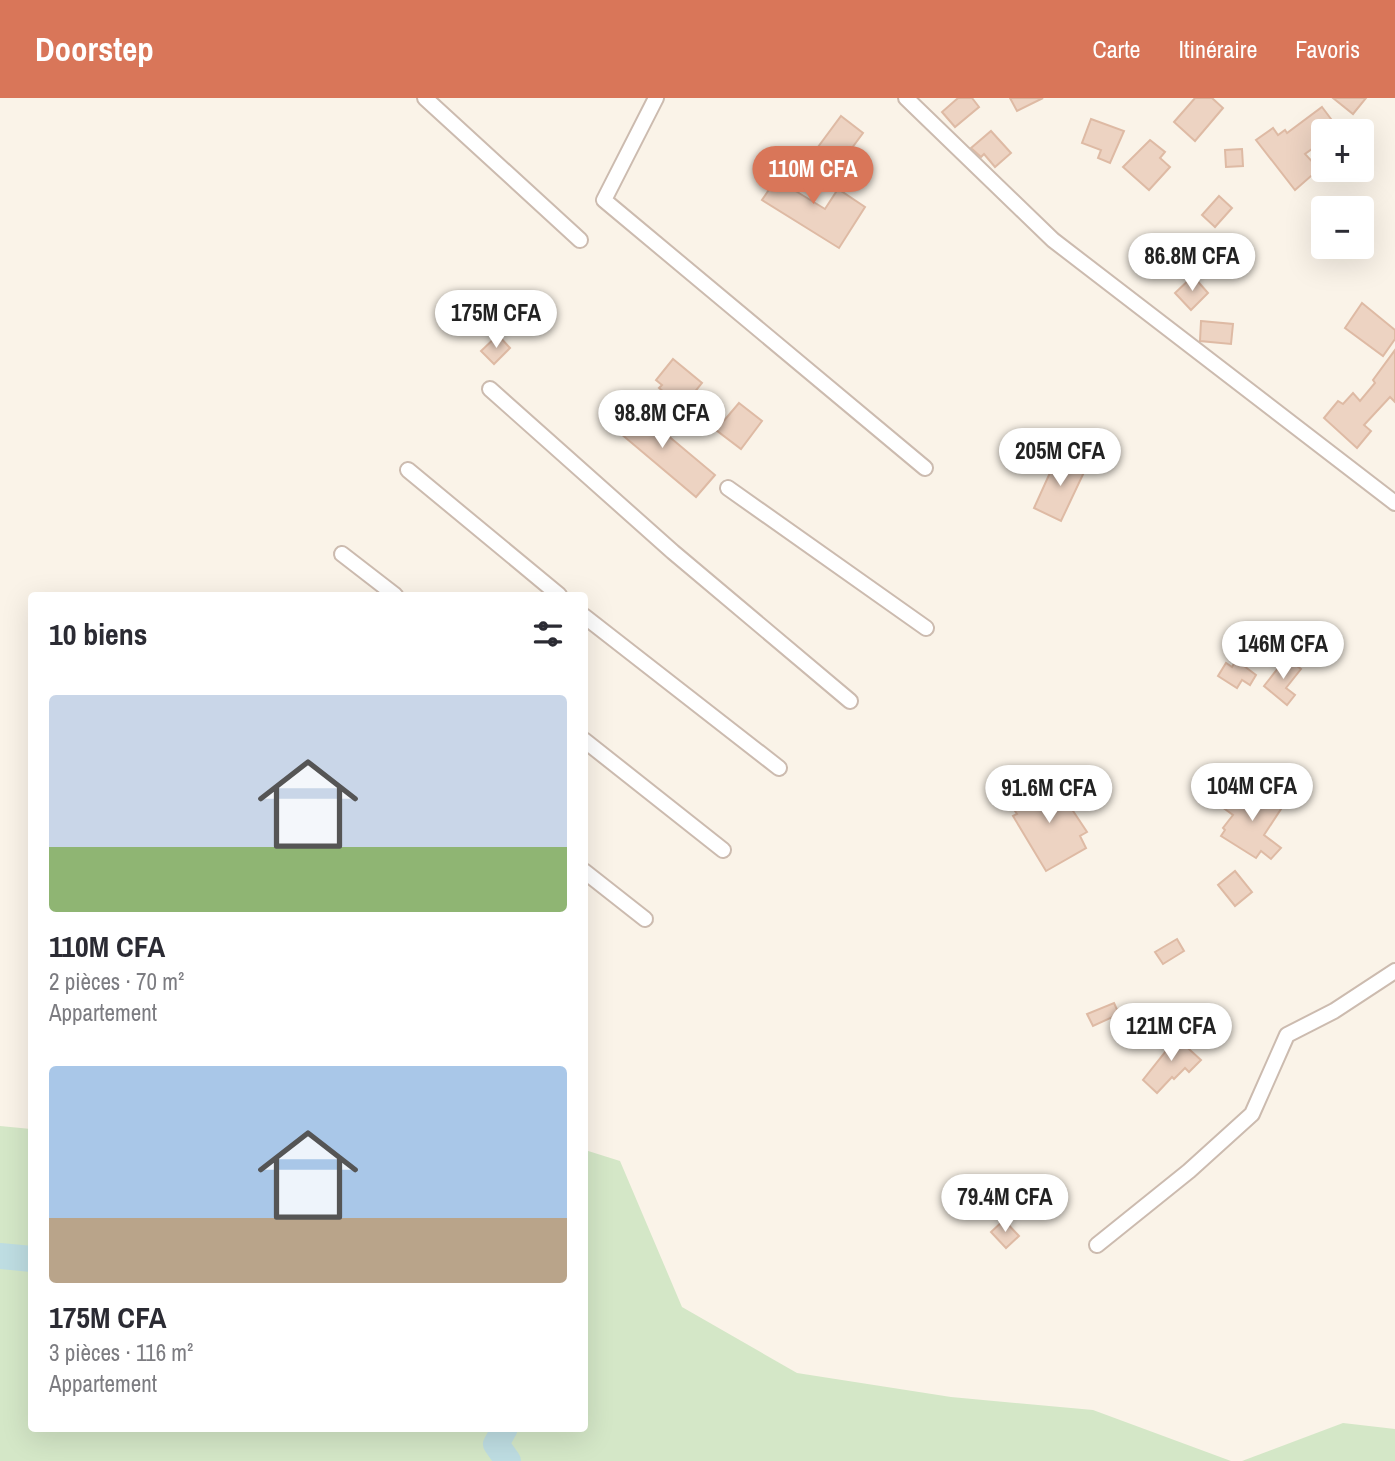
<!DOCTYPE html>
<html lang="fr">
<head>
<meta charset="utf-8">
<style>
  body { margin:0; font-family:"Archivo Narrow",sans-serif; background:#f2f2f3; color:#2b2b33; height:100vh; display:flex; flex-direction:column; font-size:26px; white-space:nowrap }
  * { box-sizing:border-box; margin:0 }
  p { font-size:23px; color:#7c7c81 }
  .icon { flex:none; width:38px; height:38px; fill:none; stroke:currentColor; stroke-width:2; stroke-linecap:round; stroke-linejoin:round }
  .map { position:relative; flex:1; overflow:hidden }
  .sheet { position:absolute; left:28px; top:494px; width:560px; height:840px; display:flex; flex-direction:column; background:#fff; border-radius:7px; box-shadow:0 7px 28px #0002 }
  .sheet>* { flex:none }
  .tools { position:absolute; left:1311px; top:21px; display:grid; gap:14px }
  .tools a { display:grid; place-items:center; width:63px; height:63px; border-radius:7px; background:#fff; box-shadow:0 7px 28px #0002; font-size:35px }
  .price { position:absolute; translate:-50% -60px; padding:0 16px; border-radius:24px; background:#fff; color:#222; font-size:23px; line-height:46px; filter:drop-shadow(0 2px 4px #0008) }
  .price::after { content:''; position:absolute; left:50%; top:42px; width:21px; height:16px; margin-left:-10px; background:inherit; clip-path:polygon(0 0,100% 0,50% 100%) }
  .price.current { background:#d97659; color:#fff }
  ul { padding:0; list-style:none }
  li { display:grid; align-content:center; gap:14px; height:371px; padding:0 21px }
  li span { display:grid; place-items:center; height:217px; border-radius:7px; color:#555 }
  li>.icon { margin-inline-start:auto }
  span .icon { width:126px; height:126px; fill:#fffc; stroke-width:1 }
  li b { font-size:30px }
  h2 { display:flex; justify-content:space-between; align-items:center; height:84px; padding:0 21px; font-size:30px }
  header { display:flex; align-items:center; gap:42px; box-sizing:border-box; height:98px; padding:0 35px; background:#d97659; color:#fff }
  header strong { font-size:33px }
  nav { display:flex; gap:38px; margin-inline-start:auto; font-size:24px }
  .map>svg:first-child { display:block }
</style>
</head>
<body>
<header>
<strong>Doorstep</strong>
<nav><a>Carte</a><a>Itinéraire</a><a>Favoris</a></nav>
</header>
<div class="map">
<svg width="1395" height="1363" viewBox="0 0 1395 1363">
  <rect width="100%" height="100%" fill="#faf3e8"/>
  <!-- green -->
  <g fill="#d4e7c7">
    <polygon points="0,1028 31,1031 32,1330 584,1330 585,1052 620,1063 682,1209 797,1275 951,1299 1093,1312 1231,1363 0,1363"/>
    <polygon points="1343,1325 1395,1331 1395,1363 1242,1363"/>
  </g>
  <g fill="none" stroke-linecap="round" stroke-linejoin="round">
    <!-- river -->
    <g stroke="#bedde2" stroke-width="26">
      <polyline points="0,1158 32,1161"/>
      <polyline points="505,1330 496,1346 508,1363"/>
    </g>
  </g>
  <!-- building -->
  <g fill="#edd3c2" stroke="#debaa4" stroke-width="2">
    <polygon points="958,0 972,0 979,9 955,29 942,14"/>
    <polygon points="1010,0 1043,0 1017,13"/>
    <polygon points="1195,0 1212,0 1223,10 1195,43 1174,24"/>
    <polygon points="1333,0 1366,0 1353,16"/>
    <polygon points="1322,9 1340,33 1323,33 1323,43 1305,56 1319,71 1295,92 1256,42 1273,30 1278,37 1285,32 1287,35"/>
    <polygon points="841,18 863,35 840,66 818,49"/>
    <polygon points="1091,21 1124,33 1110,65 1098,60 1101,52 1082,45"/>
    <polygon points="991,33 1011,55 995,69 984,56 981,59 971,50"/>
    <polygon points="1150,42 1165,54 1160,60 1170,69 1149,92 1123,69"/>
    <polygon points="1242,51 1243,68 1226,69 1225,52"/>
    <polygon points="791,59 808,69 794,92 825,111 838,91 865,109 839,150 762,102"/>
    <polygon points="1219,98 1232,110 1215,129 1202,117"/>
    <polygon points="1193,178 1208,195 1191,212 1175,195"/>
    <polygon points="1362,205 1395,232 1395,241 1383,258 1345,230"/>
    <polygon points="1201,223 1233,226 1231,246 1200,243"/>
    <polygon points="498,237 510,250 494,266 481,253"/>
    <polygon points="1395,252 1395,304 1390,299 1364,327 1371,333 1357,350 1324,320 1338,303 1343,306 1353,295 1360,303 1375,285 1373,282"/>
    <polygon points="673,261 702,285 685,306 682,303 679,306 659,290 662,287 656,282"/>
    <polygon points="625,305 658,334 660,331 715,377 696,399 608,325"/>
    <polygon points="739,305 762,323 741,351 716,332"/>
    <polygon points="1058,357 1086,370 1061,423 1034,410"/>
    <polygon points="1286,560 1301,571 1286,590 1295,597 1287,607 1264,588"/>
    <polygon points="1236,562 1256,577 1250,587 1242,582 1237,590 1218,578 1226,565 1232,569"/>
    <polygon points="1046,682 1054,694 1059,692 1087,734 1080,738 1086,750 1046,773 1013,718 1017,716 1009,704"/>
    <polygon points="1253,688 1283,708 1264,737 1281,750 1271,761 1261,753 1256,760 1221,738 1225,732 1223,730 1233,717 1218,706 1225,696 1240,707"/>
    <polygon points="1235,773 1252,794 1235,808 1218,787"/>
    <polygon points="1177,841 1184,853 1163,866 1155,854"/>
    <polygon points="1114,905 1119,916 1093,928 1087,916"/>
    <polygon points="1168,932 1201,962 1189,974 1185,970 1174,981 1172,979 1157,995 1143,982 1169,949 1160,941"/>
    <polygon points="1004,1122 1019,1138 1006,1150 991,1134"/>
  </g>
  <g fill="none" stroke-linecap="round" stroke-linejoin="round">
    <defs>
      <g id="street">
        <polyline points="425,0 580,142"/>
        <polyline points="656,0 604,102 925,370"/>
        <polyline points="906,0 1053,142 1395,405"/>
        <polyline points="490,291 673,454 850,603"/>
        <polyline points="408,372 559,497"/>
        <polyline points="728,390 926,530"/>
        <polyline points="342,456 395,497"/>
        <polyline points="584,518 779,670"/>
        <polyline points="584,642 723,752"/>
        <polyline points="584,773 645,821"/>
        <polyline points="1097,1147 1189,1073 1252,1016 1287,937 1334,913 1395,873"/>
      </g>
    </defs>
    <!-- street casing -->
    <use href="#street" stroke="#ccbbaf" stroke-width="18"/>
    <!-- street -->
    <use href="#street" stroke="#fff" stroke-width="14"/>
  </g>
</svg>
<div class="tools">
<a>+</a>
<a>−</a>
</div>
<b class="price current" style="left:813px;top:108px">110M CFA</b>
<b class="price" style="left:1192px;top:195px">86.8M CFA</b>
<b class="price" style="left:496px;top:252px">175M CFA</b>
<b class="price" style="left:662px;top:352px">98.8M CFA</b>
<b class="price" style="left:1060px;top:390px">205M CFA</b>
<b class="price" style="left:1283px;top:583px">146M CFA</b>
<b class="price" style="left:1252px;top:725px">104M CFA</b>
<b class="price" style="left:1049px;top:727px">91.6M CFA</b>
<b class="price" style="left:1171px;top:965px">121M CFA</b>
<b class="price" style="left:1005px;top:1136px">79.4M CFA</b>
<section class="sheet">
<h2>10 biens<svg class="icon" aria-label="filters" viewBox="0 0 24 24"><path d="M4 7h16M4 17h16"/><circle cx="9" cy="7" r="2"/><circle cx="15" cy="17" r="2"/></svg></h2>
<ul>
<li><span style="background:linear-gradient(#c9d6e8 70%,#8fb573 0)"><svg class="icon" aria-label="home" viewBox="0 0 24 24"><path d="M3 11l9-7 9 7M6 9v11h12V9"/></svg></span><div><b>110M CFA</b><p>2 pièces · 70 m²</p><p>Appartement</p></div></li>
<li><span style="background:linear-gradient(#a9c7e8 70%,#b9a48a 0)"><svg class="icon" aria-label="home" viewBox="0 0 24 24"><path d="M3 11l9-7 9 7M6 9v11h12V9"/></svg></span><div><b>175M CFA</b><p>3 pièces · 116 m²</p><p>Appartement</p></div></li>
</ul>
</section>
</div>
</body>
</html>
